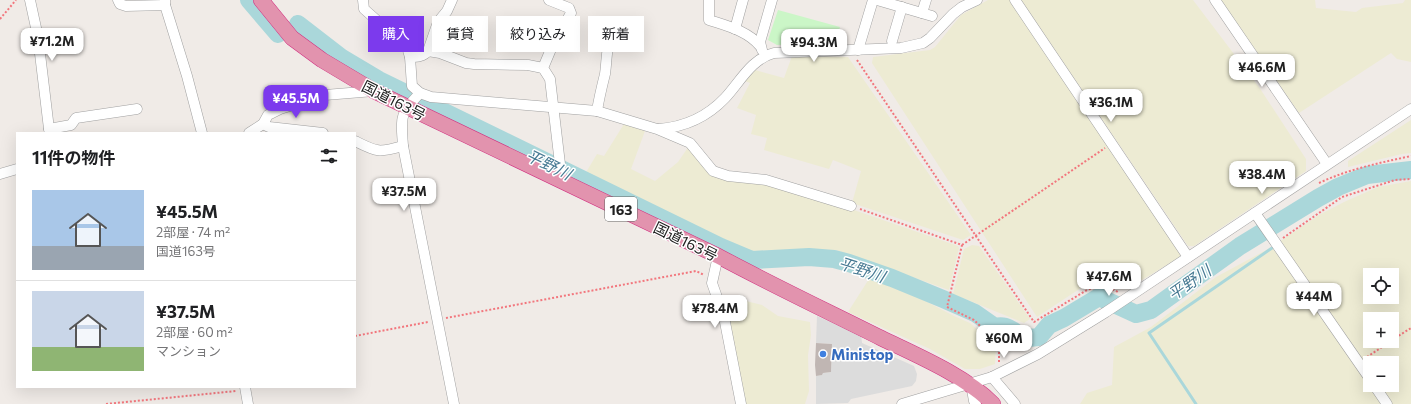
<!DOCTYPE html>
<html lang="ja">
<head>
<meta charset="utf-8">
<style>
  body { margin:0; font-family:Commissioner,"Noto Sans JP",sans-serif; background:#f2f2f2; color:#202124; height:100vh; display:flex; flex-direction:column; font-size:15px; white-space:nowrap }
  * { box-sizing:border-box; margin:0 }
  p { font-size:13px; color:#757577 }
  .icon { flex:none; width:22px; height:22px; fill:none; stroke:currentColor; stroke-width:2; stroke-linecap:round; stroke-linejoin:round }
  .map { position:relative; flex:1; overflow:hidden }
  .sheet { position:absolute; left:16px; top:132px; width:340px; height:256px; display:flex; flex-direction:column; background:#fff; border-radius:0px; box-shadow:0 4px 16px #0002 }
  .sheet>* { flex:none }
  .top-card { position:absolute; left:368px; top:16px; width:380px; height:36px; display:flex; gap:8px }
  .tools { position:absolute; left:1363px; top:268px; display:grid; gap:8px }
  .tools a { display:grid; place-items:center; width:36px; height:36px; border-radius:0px; background:#fff; box-shadow:0 4px 16px #0002; font-size:20px }
  .price { position:absolute; translate:-50% -34px; padding:0 9px; border-radius:8px; background:#fff; color:#222; font-size:13px; line-height:26px; filter:drop-shadow(0 1px 2px #0008) }
  .price::after { content:''; position:absolute; left:50%; top:24px; width:12px; height:9px; margin-left:-6px; background:inherit; clip-path:polygon(0 0,100% 0,50% 100%) }
  .price.selected { background:#7c3aed; color:#fff }
  ul { padding:0; list-style:none }
  li { display:flex; align-items:center; gap:12px; height:100px; padding:0 16px }
  li+li { border-top:1px solid #e0e0e0 }
  li span { display:grid; place-items:center; flex:none; width:112px; height:80px; border-radius:0px; color:#555 }
  li>.icon { margin-inline-start:auto }
  span .icon { width:48px; height:48px; fill:#fffc; stroke-width:1 }
  li b { font-size:17px }
  h2 { display:flex; justify-content:space-between; align-items:center; height:48px; padding:0 16px; font-size:17px }
  .chip { padding:0 14px; border-radius:0px; background:#fff; box-shadow:0 4px 16px #0002; font-size:14px; line-height:36px }
  .chip.selected { background:#7c3aed; color:#fff }
  .map>svg:first-child { display:block }
</style>
</head>
<body>
<div class="map">
<svg width="1411" height="404" viewBox="0 0 1411 404">
  <rect width="100%" height="100%" fill="#f0ebe7"/>
  <!-- farmland -->
  <g fill="#edebd3" fill-rule="evenodd">
    <polygon points="988,0 1010,0 1180,251 1180,257 1127,289 1122,289 1109,282 1096,282 1087,284 1037,317 872,63 873,57 930,50 935,47 961,15"/>
    <polygon points="1021,0 1193,0 1259,87 1306,159 1306,171 1194,246 1188,246"/>
    <polygon points="1221,0 1315,0 1316,8 1356,12 1362,8 1403,3 1405,0 1411,0 1411,62 1397,59 1391,53 1299,113"/>
    <polygon points="792,56 848,57 971,235 963,240 852,203 861,171 833,160 829,169 764,150 767,138 751,134 756,115 737,108 750,83 745,81 755,70 784,78"/>
    <polygon points="1411,120 1411,153 1402,154 1348,167 1348,161"/>
    <polygon points="624,124 645,131 631,169 655,181 678,162 689,146 710,171 761,183 851,209 958,246 959,248 949,290 836,250 737,251 707,237 585,174 597,154 604,156"/>
    <path d="M1411,181V404H1080L1087,393L1112,385L1114,347L1151,327L1216,277L1270,248L1319,215L1344,202L1378,187ZM1370,275H1392V297H1370ZM1370,319H1392V341H1370ZM1370,363H1392V385H1370Z"/>
    <polygon points="972,245 979,246 1030,319 1024,323 953,294 964,249"/>
    <polygon points="869,279 910,293 954,316 970,323 996,347 995,364 980,369 965,369 930,349 848,312"/>
    <polygon points="722,295 762,305 778,316 810,322 811,335 808,355 809,391 805,404 745,404 727,304"/>
  </g>
  <!-- park -->
  <polygon fill="#cbf6c7" points="778,10 840,27 836,39 818,34 817,43 777,45 768,40"/>
  <!-- parking -->
  <polygon fill="#dcdcdc" points="817,316 844,328 845,325 861,333 862,343 914,366 917,374 916,381 912,386 851,399 848,403 816,404 816,376 822,375 823,373 831,372 832,344 816,343"/>
  <g fill="none" stroke-linecap="round" stroke-linejoin="round">
    <!-- stream -->
    <polyline stroke="#aad7da" stroke-width="3" points="1196,404 1149,333 1272,248"/>
    <!-- river -->
    <g stroke="#aad7da" stroke-width="18">
      <polyline points="249,0 278,34"/>
      <path d="M298,24L342,58L379,80L721,247L752,260L809,257L834,259L849,263L892,278L943,299L975,313L995,327C1003,325 1007,327 1014,331V335L1019,339L1039,337L1049,325L1064,318L1099,297L1136,314L1151,310L1240,246L1318,198L1338,187L1367,175L1411,170"/>
    </g>
  </g>
  <!-- building -->
  <polygon fill="#c0b6b3" points="816,343 832,344 831,372 823,373 822,375 816,376 815,365"/>
  <g fill="none" stroke-linecap="round" stroke-linejoin="round">
    <defs>
      <g id="minor">
        <polyline points="30,0 38,37 49,129"/>
        <polyline points="118,0 120,4 126,6 165,5"/>
        <polyline points="165,0 165,5 187,76 202,133"/>
        <polyline points="363,0 364,9 407,47 410,57 412,86 420,93 431,97 597,111 657,129 690,143 713,171 728,176 766,180 851,206"/>
        <polyline points="549,0 569,8 571,13 551,49 543,68 550,79 562,181"/>
        <path d="M709,0V20C727,26 748,31 760,46"/>
        <polyline points="877,0 932,16"/>
        <polyline points="1015,0 1188,257"/>
        <polyline points="1215,0 1327,164"/>
        <polyline points="922,13 926,0"/>
        <polyline points="735,29 743,0"/>
        <polyline points="892,41 902,7"/>
        <polyline points="762,50 760,42 772,0"/>
        <polyline points="858,50 873,0"/>
        <polyline points="428,51 440,53 466,63 474,64 528,65 543,68"/>
        <path d="M410,57C417,57 423,57 428,51L438,22L447,11L452,0"/>
        <path d="M420,93C399,115 401,117 403,146L454,404"/>
        <path d="M597,111C599,98 602,86 605,74C608,54 604,35 625,25"/>
        <polyline points="263,124 269,127 323,133"/>
        <path d="M659,129C684,127 707,117 725,98C740,82 751,59 774,53L901,48L923,43L930,38L953,14L962,7L977,0"/>
        <polyline points="50,133 49,129 71,125 76,118 137,109"/>
        <polyline points="249,133 263,124 268,115 280,109 325,95 374,91"/>
        <path d="M355,141C377,152 378,153 403,146"/>
        <polyline points="0,174 17,169"/>
        <polyline points="1255,213 1370,379"/>
        <polyline points="718,256 712,283 724,317 741,404"/>
        <polyline points="992,377 1015,404"/>
        <polyline points="971,384 974,401 976,404"/>
        <polyline points="1374,385 1387,404"/>
        <polyline points="245,387 248,404"/>
        <polyline points="902,404 992,377 1038,354 1106,312 1411,109"/>
      </g>
      <path id="highway" d="M261,0L292,38L322,60L374,91L718,256C772,285 827,311 881,338C916,355 966,376 993,404"/>
    </defs>
    <!-- minor casing -->
    <use href="#minor" stroke="#a1a1a1" stroke-width="11"/>
    <!-- highway casing -->
    <use href="#highway" stroke="#d13181" stroke-width="16"/>
    <!-- path -->
    <g stroke="#f2767d" stroke-width="2" stroke-dasharray="2 2" stroke-linecap="butt">
      <polyline points="0,19 16,0"/>
      <path d="M857,60L1034,322L1087,290C1098,286 1110,286 1119,293"/>
      <path d="M1319,183C1349,169 1379,163 1411,156"/>
      <polyline points="860,209 962,245 947,307 974,320 999,344 1025,349"/>
      <polyline points="1283,238 1342,197 1395,180 1411,179"/>
      <polyline points="962,245 1105,148"/>
      <polyline points="446,318 696,271 704,275"/>
      <polyline points="355,336 428,322"/>
      <polyline points="1392,340 1411,328"/>
      <polyline points="999,344 999,363"/>
      <polyline points="1367,357 1391,341"/>
      <polyline points="106,404 236,391"/>
    </g>
    <!-- minor -->
    <use href="#minor" stroke="#fff" stroke-width="10"/>
    <!-- highway -->
    <use href="#highway" stroke="#e293ae" stroke-width="15"/>
  </g>
  <!-- markers -->
  <circle fill="#3f7fe0" stroke="#fff" stroke-width="1.5" cx="823" cy="354" r="4"/>
  <g text-anchor="middle" dominant-baseline="central" stroke-width="3" stroke-linejoin="round" paint-order="stroke">
    <!-- shield labels -->
    <rect fill="#fff" stroke="#636363" stroke-width="1" x="605" y="197" width="32" height="24" rx="3"/>
    <g font-size="14" font-weight="bold" fill="#202020">
      <text x="621" y="209">163</text>
    </g>
    <!-- street labels -->
    <g font-size="15" fill="#202020" stroke="#fff">
      <text transform="translate(394 100) rotate(27)">国道163号</text>
      <text transform="translate(686 241) rotate(26)">国道163号</text>
    </g>
    <!-- shop labels -->
    <g font-size="15" font-weight="bold" fill="#366cbe" stroke="#fff" text-anchor="start">
      <text x="831" y="354">Ministop</text>
    </g>
    <!-- water labels -->
    <g font-size="16" font-style="italic" fill="#477a93" stroke="#fff">
      <text transform="translate(549 164) rotate(26)">平野川</text>
      <text transform="translate(862 269) rotate(18)">平野川</text>
      <text transform="translate(1189 282) rotate(-35)">平野川</text>
    </g>
  </g>
</svg>
<div class="tools">
<a><svg class="icon" aria-label="locate" viewBox="0 0 24 24"><circle cx="12" cy="12" r="6"/><path d="M12 2v4M12 18v4M2 12h4M18 12h4"/></svg></a>
<a>+</a>
<a>−</a>
</div>
<b class="price" style="left:52px;top:62px">¥71.2M</b>
<b class="price" style="left:814px;top:63px">¥94.3M</b>
<b class="price" style="left:1262px;top:88px">¥46.6M</b>
<b class="price selected" style="left:296px;top:119px">¥45.5M</b>
<b class="price" style="left:1111px;top:123px">¥36.1M</b>
<b class="price" style="left:1262px;top:195px">¥38.4M</b>
<b class="price" style="left:404px;top:212px">¥37.5M</b>
<b class="price" style="left:1109px;top:297px">¥47.6M</b>
<b class="price" style="left:1314px;top:317px">¥44M</b>
<b class="price" style="left:715px;top:329px">¥78.4M</b>
<b class="price" style="left:1004px;top:359px">¥60M</b>
<div class="top-card">
<a class="chip selected">購入</a>
<a class="chip">賃貸</a>
<a class="chip">絞り込み</a>
<a class="chip">新着</a>
</div>
<section class="sheet">
<h2>11件の物件<svg class="icon" aria-label="filters" viewBox="0 0 24 24"><path d="M4 7h16M4 17h16"/><circle cx="9" cy="7" r="2"/><circle cx="15" cy="17" r="2"/></svg></h2>
<ul>
<li><span style="background:linear-gradient(#a9c7e8 70%,#9aa5b1 0)"><svg class="icon" aria-label="home" viewBox="0 0 24 24"><path d="M3 11l9-7 9 7M6 9v11h12V9"/></svg></span><div><b>¥45.5M</b><p>2部屋 · 74 m²</p><p>国道163号</p></div></li>
<li><span style="background:linear-gradient(#c9d6e8 70%,#8fb573 0)"><svg class="icon" aria-label="home" viewBox="0 0 24 24"><path d="M3 11l9-7 9 7M6 9v11h12V9"/></svg></span><div><b>¥37.5M</b><p>2部屋 · 60 m²</p><p>マンション</p></div></li>
</ul>
</section>
</div>
</body>
</html>
